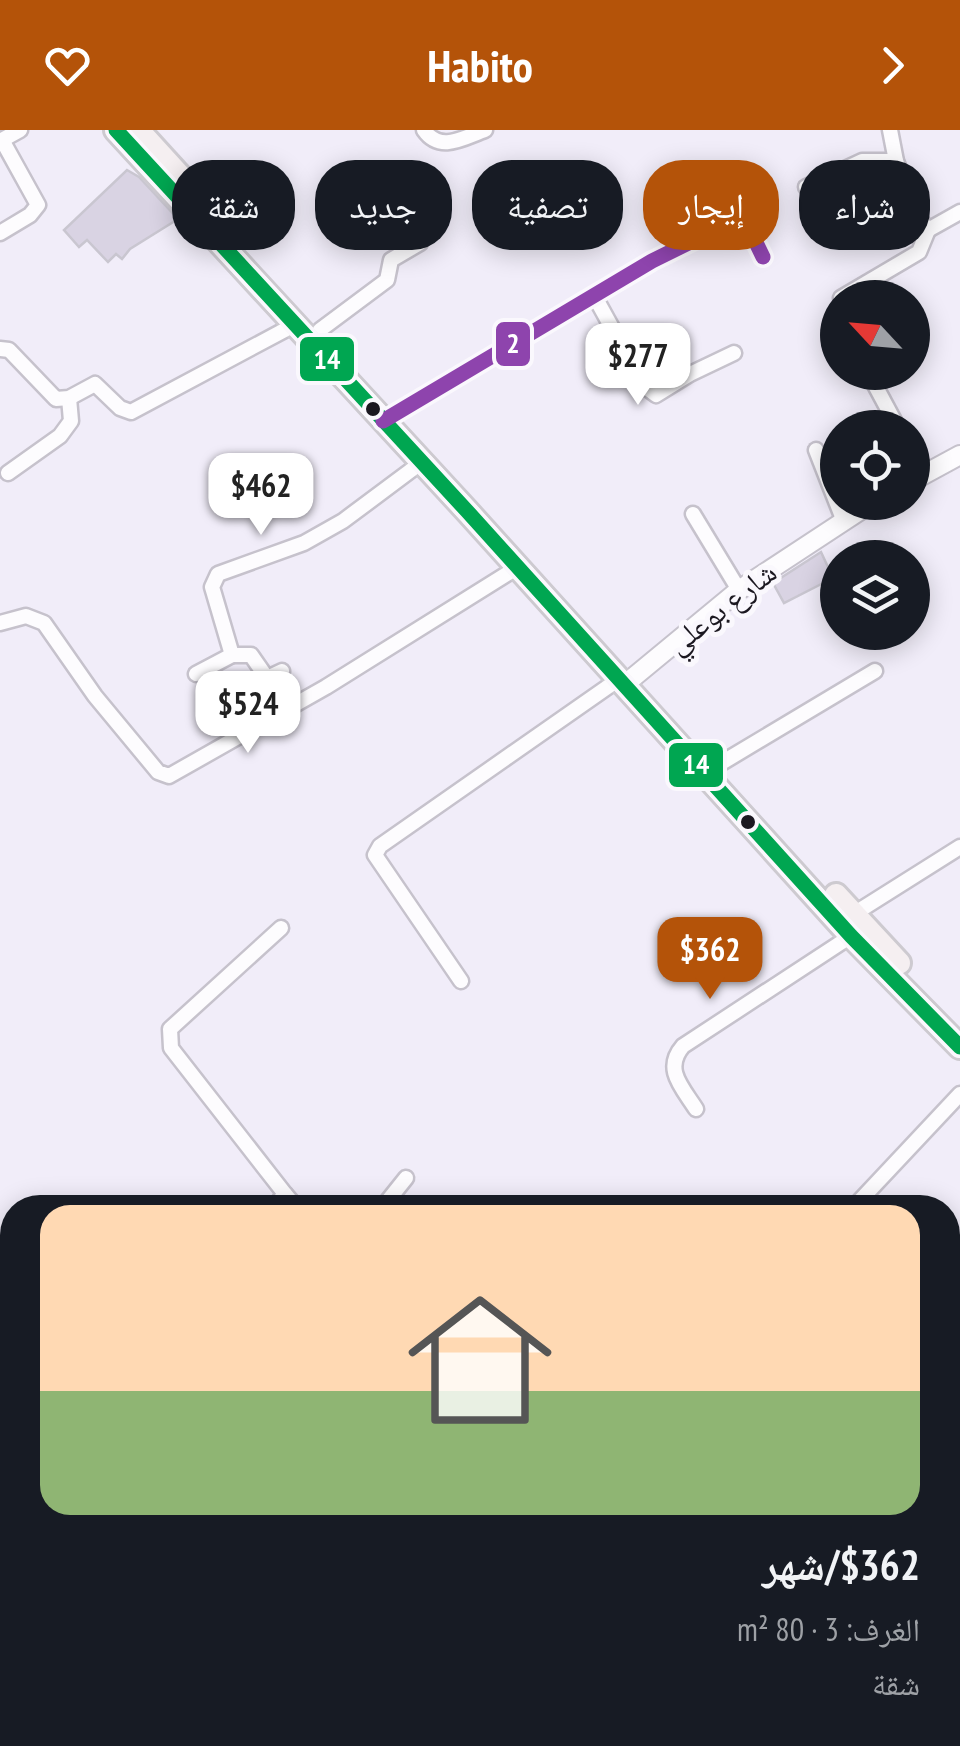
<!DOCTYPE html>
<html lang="ar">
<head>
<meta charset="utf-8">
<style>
  body { margin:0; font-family:"PT Sans Narrow","Noto Naskh Arabic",sans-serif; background:#242831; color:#f1f3f6; direction:rtl; height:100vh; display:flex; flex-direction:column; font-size:38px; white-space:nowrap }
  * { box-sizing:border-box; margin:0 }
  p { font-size:32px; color:#9ea1a6 }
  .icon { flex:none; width:55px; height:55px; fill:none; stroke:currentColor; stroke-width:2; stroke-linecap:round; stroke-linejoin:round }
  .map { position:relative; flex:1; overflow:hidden; direction:ltr }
  .details { position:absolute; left:0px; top:1065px; width:960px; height:552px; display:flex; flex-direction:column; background:#171b24; border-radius:40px 40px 0 0; box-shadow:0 5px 25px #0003; direction:rtl }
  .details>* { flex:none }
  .top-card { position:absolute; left:30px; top:30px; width:900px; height:90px; direction:rtl; display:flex; gap:20px }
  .needle { width:65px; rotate:296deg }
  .fabs { position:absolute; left:820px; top:150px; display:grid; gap:20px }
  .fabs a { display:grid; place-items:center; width:110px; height:110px; border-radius:50%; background:#171b24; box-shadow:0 5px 25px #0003; font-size:50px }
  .price { position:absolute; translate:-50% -85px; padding:0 22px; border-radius:20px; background:#fff; color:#222; font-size:32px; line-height:65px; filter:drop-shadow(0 2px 5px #0008) }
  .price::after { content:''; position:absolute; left:50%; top:60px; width:30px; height:22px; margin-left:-15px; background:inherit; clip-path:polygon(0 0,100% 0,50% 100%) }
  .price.active { background:#b45309; color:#fff }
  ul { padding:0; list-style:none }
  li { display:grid; align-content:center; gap:20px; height:530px; padding:0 40px }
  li+li { border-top:2px solid #363941 }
  li span { display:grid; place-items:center; height:310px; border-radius:30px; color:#555 }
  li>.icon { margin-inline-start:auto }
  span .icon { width:180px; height:180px; fill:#fffc; stroke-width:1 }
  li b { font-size:42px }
  .tag { padding:0 35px; border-radius:40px; background:#171b24; box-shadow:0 5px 25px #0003; font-size:35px; line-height:90px }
  .tag.active { background:#b45309; color:#fff }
  header { display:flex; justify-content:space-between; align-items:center; height:130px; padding:0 40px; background:#b45309; color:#fff; font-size:45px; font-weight:600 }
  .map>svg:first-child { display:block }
</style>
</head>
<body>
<header><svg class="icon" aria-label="forward" viewBox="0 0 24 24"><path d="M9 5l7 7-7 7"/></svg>Habito<svg class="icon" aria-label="heart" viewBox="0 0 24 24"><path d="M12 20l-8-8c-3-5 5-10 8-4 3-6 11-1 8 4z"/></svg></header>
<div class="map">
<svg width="960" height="1616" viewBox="0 0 960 1616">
  <rect width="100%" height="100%" fill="#f1edf9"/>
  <!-- building -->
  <g fill="#d9d3e3" stroke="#c9c6d0" stroke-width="2.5">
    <polygon points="127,40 139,47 178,89 130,119 122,129 116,124 108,132 87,110 79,117 64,100"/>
    <polygon points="821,422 833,448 784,473 773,453"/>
  </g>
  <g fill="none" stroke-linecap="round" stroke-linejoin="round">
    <defs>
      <g id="minor">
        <path d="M424,0C440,23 463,8 485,0"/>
        <polyline points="0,11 20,0"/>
        <polyline points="806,57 862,31 896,31"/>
        <polyline points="928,100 960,82"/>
        <polyline points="0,103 30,85 38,75 2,10"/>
        <polyline points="595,167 644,256 656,265 690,244 734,223"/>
        <polyline points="841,168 919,122 928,100 918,87 896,31 890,0"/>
        <polyline points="320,200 387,150 391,130 420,113"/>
        <polyline points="0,219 9,220 56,269 69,268 95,254 120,278 131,282 294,195"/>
        <polyline points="868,242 898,298"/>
        <polyline points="383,291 652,131 731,92 749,98 763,127"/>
        <polyline points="816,320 843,389"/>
        <polyline points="912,324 924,344"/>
        <polyline points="8,343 60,306 71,291 69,268"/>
        <polyline points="693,384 739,460"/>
        <polyline points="0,493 26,486 44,493 95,566 158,642 169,646 326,557 518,437"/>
        <polyline points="232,525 251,525 267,548 282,541"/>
        <polyline points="196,544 232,525 212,457 218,444 304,413 343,391 422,332"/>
        <polyline points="718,635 875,541"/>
        <polyline points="849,787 960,717"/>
        <polyline points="461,851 375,725 380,716 619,549"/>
        <path d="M696,979C682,957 663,939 683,916L851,806"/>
        <polyline points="285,1064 297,1078"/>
        <polyline points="273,1078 285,1064 171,918 170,899 281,798"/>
        <polyline points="382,1078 406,1048"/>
        <polyline points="853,1078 960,964"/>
        <polyline points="956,1205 960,1203"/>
        <polyline points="0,1292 12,1268"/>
        <polyline points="0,1446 12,1527"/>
        <polyline points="948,1595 960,1579"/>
        <polyline points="213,1605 213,1616"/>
        <polyline points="490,1605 536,1616"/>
        <polyline points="284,1611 354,1605"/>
        <polyline points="706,1616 707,1605"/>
        <polyline points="801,1616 801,1605"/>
        <polyline points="934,1616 941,1605"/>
      </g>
      <g id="tertiary">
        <polyline points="912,351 960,325"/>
        <polyline points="624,555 739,460 873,372"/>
        <polyline points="0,1166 12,1173"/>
        <polyline points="898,1605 923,1616"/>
        <polyline points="376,1616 376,1605"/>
      </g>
      <g id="primary">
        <polyline points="116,0 467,381 851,806 960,917"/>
        <polyline points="138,0 198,66"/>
        <polyline points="836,765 899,833"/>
      </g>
    </defs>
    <!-- minor casing -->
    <use href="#minor" stroke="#c6c2cc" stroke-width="19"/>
    <!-- tertiary casing -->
    <use href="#tertiary" stroke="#c6c2cc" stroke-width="22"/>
    <!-- primary casing -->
    <use href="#primary" stroke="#cdcad0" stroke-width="28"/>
    <!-- minor -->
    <use href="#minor" stroke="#fdfcfe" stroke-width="14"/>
    <!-- tertiary -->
    <use href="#tertiary" stroke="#fdfcfe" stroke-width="18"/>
    <!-- primary -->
    <use href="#primary" stroke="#f5eff1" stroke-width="22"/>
    <defs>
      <polyline id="bus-1" points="116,0 467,381 851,806 960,917"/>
      <polyline id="bus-2" points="383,291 652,131 731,92 749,98 763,127"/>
    </defs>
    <!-- bus-1 casing -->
    <use href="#bus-1" stroke="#faf8fd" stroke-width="22"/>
    <!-- bus-2 casing -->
    <use href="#bus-2" stroke="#faf8fd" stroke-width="22"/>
    <!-- bus-1 -->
    <use href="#bus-1" stroke="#00a651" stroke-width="15"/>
    <!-- bus-2 -->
    <use href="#bus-2" stroke="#8e44ad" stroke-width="15"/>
  </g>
  <!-- markers -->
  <g fill="#1b1820" stroke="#faf8fd" stroke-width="4">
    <circle cx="373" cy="279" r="9"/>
    <circle cx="748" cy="692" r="9"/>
  </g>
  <g text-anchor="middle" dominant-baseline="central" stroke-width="10" stroke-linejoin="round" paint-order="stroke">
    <!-- street labels -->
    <g font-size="30" fill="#1b1820" stroke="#faf8fd">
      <text transform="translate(721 477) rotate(-38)">شارع بوعلي</text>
    </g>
  </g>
  <g stroke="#faf8fd" stroke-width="4">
    <rect x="494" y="190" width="38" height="48" rx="10" fill="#8e44ad"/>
    <rect x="298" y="205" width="58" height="48" rx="10" fill="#00a651"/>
    <rect x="667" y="611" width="58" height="48" rx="10" fill="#00a651"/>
  </g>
  <g font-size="28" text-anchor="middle" font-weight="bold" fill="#fff">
    <text x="513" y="223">2</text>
    <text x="327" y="239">14</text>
    <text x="696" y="644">14</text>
  </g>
</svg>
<div class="fabs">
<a><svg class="needle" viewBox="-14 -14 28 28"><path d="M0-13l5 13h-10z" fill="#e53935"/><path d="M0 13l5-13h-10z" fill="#9ea1a6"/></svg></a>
<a><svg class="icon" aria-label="locate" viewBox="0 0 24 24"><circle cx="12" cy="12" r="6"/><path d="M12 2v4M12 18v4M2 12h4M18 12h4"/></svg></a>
<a><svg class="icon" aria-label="layers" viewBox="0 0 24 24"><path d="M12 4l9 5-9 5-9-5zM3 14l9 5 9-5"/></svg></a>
</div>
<b class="price" style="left:638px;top:278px">$277</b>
<b class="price" style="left:261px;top:408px">$462</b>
<b class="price" style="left:248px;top:626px">$524</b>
<b class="price active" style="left:710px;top:872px">$362</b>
<div class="top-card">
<a class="tag">شراء</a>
<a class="tag active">إيجار</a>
<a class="tag">تصفية</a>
<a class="tag">جديد</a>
<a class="tag">شقة</a>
</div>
<section class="details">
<ul>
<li><span style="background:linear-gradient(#ffd9b3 60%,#8fb573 0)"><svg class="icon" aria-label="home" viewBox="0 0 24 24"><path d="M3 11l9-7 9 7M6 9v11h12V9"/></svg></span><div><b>$362/شهر</b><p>الغرف: 3 · 80 m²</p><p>شقة</p></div></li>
</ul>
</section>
</div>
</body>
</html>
